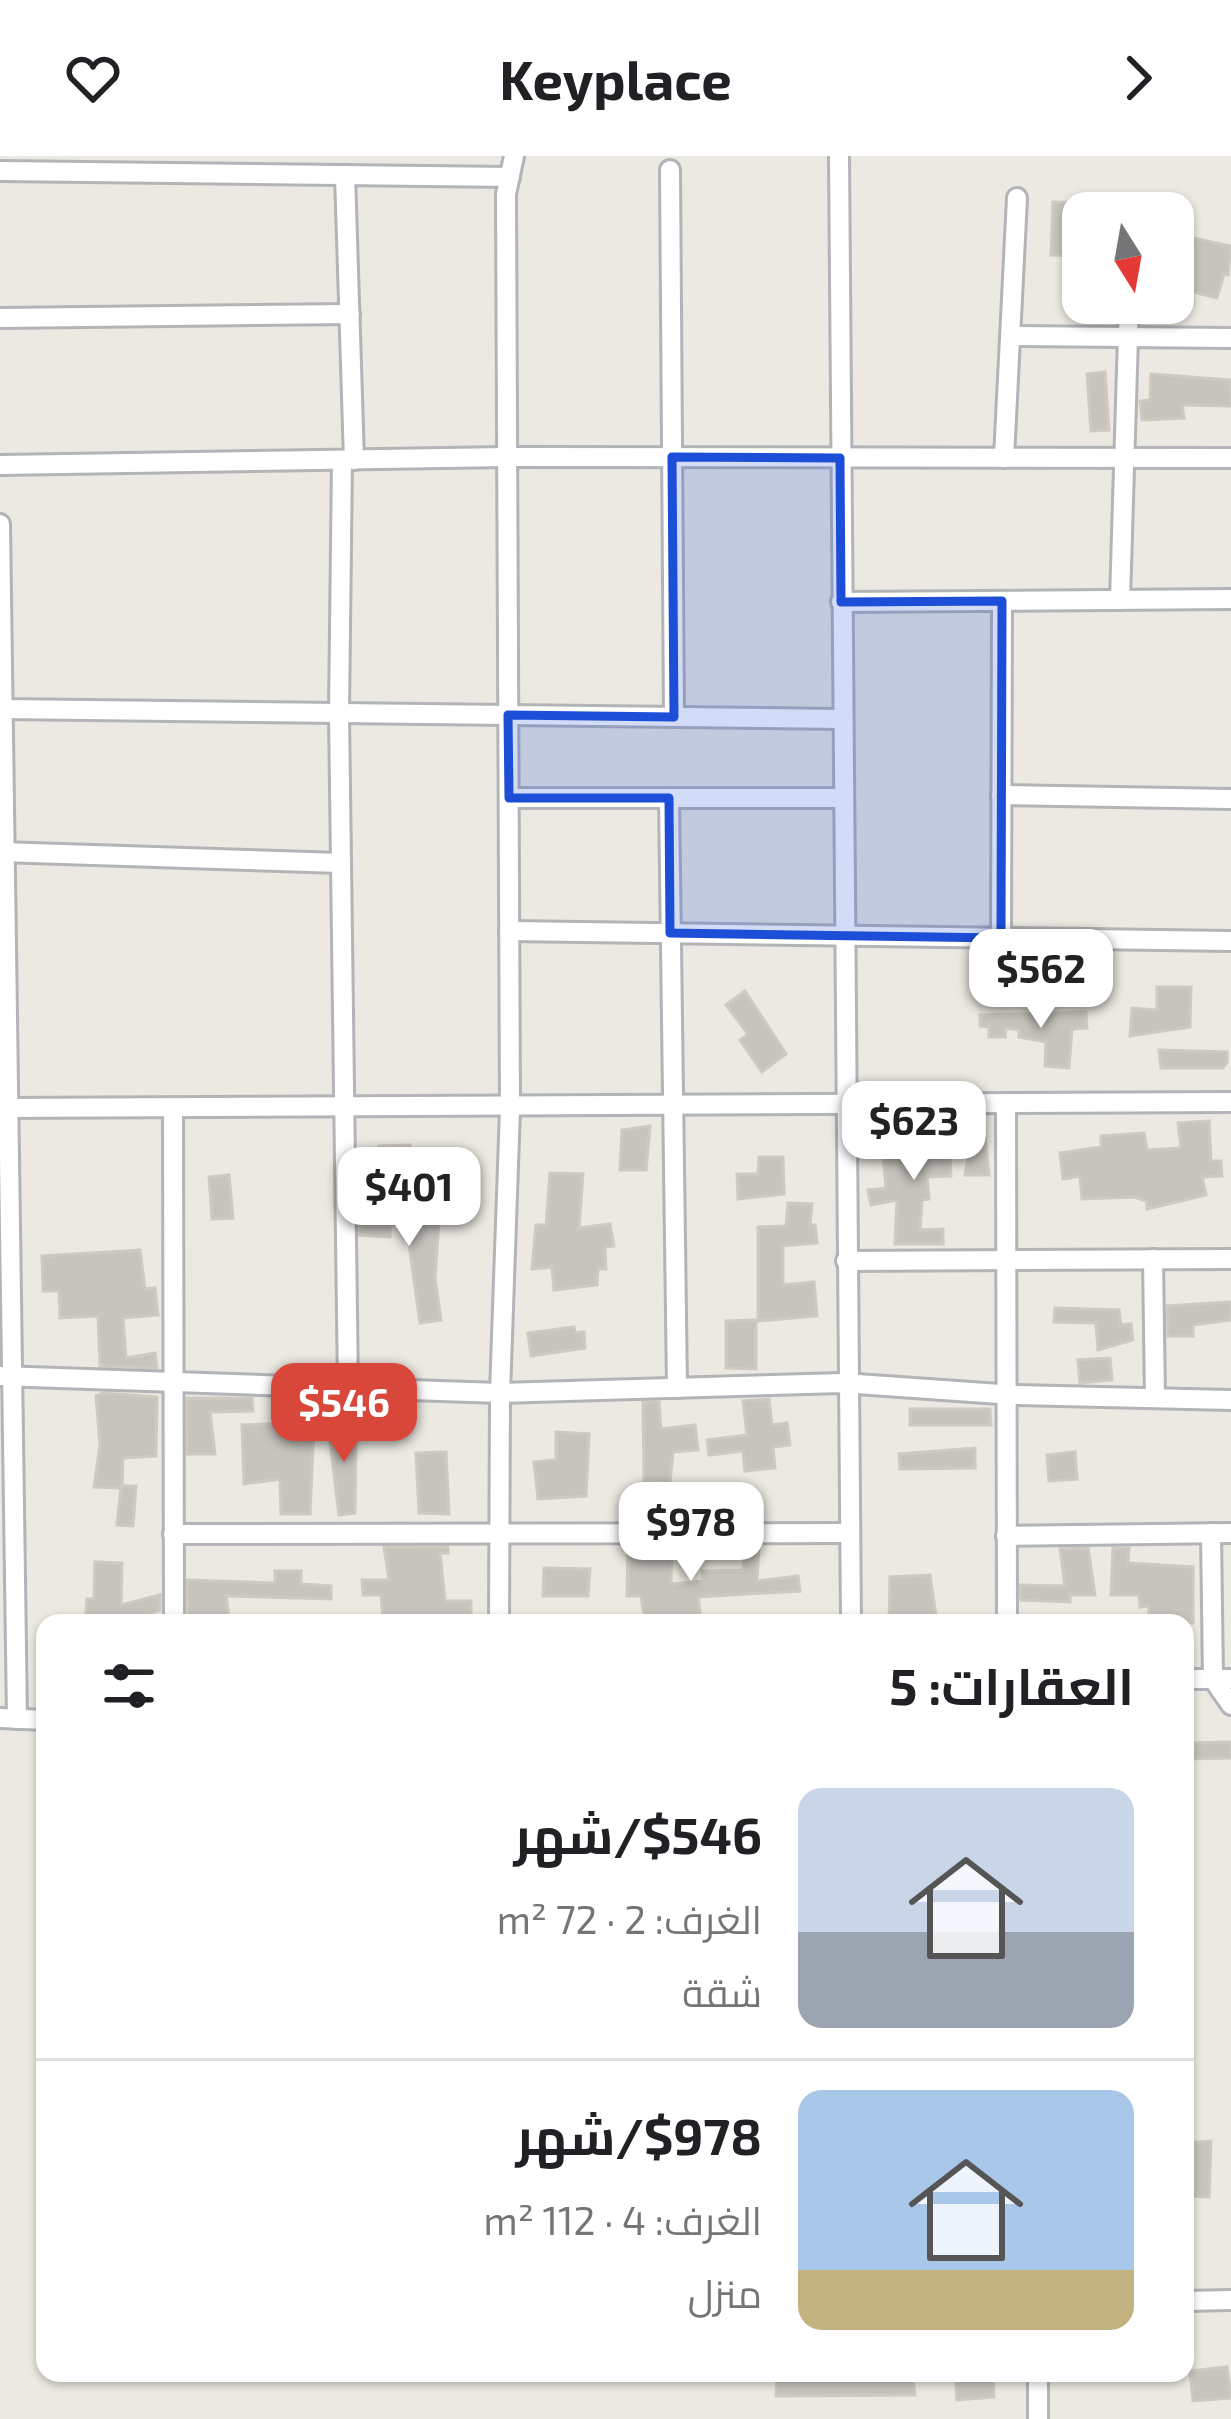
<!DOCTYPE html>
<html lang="ar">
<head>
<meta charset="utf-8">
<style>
  body { margin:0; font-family:"Exo 2",Cairo,sans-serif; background:#f2f2f2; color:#202124; direction:rtl; height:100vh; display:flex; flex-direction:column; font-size:45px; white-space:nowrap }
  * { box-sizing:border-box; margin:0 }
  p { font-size:39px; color:#757577 }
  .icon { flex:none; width:66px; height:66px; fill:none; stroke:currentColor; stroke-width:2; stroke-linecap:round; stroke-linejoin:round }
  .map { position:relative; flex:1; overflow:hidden; direction:ltr }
  .details { position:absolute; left:36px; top:1458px; width:1158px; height:768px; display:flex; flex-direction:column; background:#fff; border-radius:24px; box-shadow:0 3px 9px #0004; direction:rtl }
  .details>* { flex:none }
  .needle { width:78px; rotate:169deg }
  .buttons { position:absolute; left:1062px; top:36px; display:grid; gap:24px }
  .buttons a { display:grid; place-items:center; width:132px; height:132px; border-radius:24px; background:#fff; box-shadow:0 3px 9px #0004; font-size:60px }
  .price { position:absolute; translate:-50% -102px; padding:0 27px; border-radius:24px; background:#fff; color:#222; font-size:39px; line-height:78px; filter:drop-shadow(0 3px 6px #0008) }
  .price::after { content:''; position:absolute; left:50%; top:72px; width:36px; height:27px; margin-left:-18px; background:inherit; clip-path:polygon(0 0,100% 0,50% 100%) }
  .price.selected { background:#d8473a; color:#fff }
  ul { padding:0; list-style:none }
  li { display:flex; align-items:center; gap:36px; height:300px; padding:0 60px }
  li+li { border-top:3px solid #e0e0e0 }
  li span { display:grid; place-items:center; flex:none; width:336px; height:240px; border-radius:24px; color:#555 }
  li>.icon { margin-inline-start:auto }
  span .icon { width:144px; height:144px; fill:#fffc; stroke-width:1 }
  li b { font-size:51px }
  h2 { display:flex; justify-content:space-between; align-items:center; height:144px; padding:0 60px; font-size:51px }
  header { display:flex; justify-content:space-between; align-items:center; height:156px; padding:0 60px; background:#fff; font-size:54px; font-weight:700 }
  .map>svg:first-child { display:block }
</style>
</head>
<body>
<header><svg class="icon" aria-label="forward" viewBox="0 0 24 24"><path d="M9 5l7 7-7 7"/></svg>Keyplace<svg class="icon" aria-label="heart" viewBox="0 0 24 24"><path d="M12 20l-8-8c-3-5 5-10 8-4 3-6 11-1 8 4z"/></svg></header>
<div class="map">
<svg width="1231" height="2263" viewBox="0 0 1231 2263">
  <rect width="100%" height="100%" fill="#ebe9e1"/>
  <!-- building -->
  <g fill="#c7c4be" stroke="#cfcac0" stroke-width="3">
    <polygon points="1053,46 1083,47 1083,100 1051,99"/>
    <polygon points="1180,79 1231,90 1228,119 1224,118 1217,142 1193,136 1193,148 1177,149 1177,134 1186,134 1179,132"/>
    <polygon points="1105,216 1109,274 1091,275 1087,218"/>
    <polygon points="1151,218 1230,224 1231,250 1182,249 1184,262 1142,264 1140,245 1150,244"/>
    <polygon points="1157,831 1191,831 1190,871 1130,880 1132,852 1157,854"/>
    <polygon points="745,835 786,898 762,916 740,884 748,878 726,849"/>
    <polygon points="1086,856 1087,872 1072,873 1069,912 1045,910 1046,886 1019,881 1019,874 1006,872 1005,881 989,881 989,871 980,870 980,859"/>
    <polygon points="1159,894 1227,896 1227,906 1223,912 1161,912"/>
    <polygon points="976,961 983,961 989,1019 965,1019"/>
    <polygon points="1209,965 1211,1005 1221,1005 1222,1020 1202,1021 1206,1039 1147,1053 1147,1045 1134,1041 1082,1043 1080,1020 1063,1023 1060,997 1101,991 1101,980 1144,977 1147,994 1181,992 1178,967"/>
    <polygon points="650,970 646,1014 620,1014 622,974"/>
    <polygon points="948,971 951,1020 927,1021 929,1043 922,1044 920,1074 943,1073 943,1088 895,1088 897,1044 871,1049 868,1034 886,1032 882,989 927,985 927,973"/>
    <polygon points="410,989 410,1014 379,1015 379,990"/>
    <polygon points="759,1001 783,1001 784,1038 738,1043 737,1018 758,1018"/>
    <polygon points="550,1017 583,1018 579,1072 610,1068 614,1090 605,1091 606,1113 598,1113 597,1129 554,1134 552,1111 532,1113 536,1069 546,1069"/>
    <polygon points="229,1019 233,1062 212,1063 209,1021"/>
    <polygon points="359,1045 413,1051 412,1065 439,1065 435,1122 441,1164 420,1167 406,1067 390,1069 390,1081 359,1079"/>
    <polygon points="788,1047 812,1048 810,1069 815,1069 817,1087 783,1090 783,1129 814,1126 817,1160 758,1165 758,1071 786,1070"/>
    <polygon points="140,1094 145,1133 155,1132 158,1159 123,1162 126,1202 155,1197 157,1212 100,1210 98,1160 60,1162 59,1135 43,1135 42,1100"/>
    <polygon points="1231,1146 1231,1164 1193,1169 1193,1180 1168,1180 1167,1150"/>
    <polygon points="1055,1152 1119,1154 1121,1169 1131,1168 1133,1184 1098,1194 1096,1167 1054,1166"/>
    <polygon points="756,1164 756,1213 726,1212 726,1165"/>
    <polygon points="574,1171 575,1177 584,1176 585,1192 531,1200 528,1177"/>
    <polygon points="1110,1202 1112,1224 1080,1227 1078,1204"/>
    <polygon points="103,1237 157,1241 156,1300 123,1302 122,1330 136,1330 133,1370 117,1369 121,1332 94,1331 100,1289 96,1240"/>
    <polygon points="187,1242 252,1242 253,1255 210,1256 215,1298 187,1298"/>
    <polygon points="286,1243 310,1244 314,1269 310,1358 281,1358 280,1323 244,1328 242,1269 287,1267"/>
    <polygon points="769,1243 772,1269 787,1267 790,1289 773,1291 775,1312 745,1315 743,1295 709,1299 707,1284 747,1279 743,1245"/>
    <polygon points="643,1246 659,1246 661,1273 695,1269 698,1294 673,1296 670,1327 644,1325"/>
    <polygon points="910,1253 990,1253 991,1269 910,1269"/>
    <polygon points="356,1267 355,1357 339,1359 328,1269"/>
    <polygon points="556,1276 589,1278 586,1340 538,1343 534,1306 556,1304"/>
    <polygon points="975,1292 975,1312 900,1313 899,1298"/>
    <polygon points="446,1296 449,1358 419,1357 416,1297"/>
    <polygon points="1075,1296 1077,1323 1049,1325 1047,1299"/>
    <polygon points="384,1391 448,1391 448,1397 440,1397 445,1445 471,1445 471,1467 413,1467 414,1459 383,1462 381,1439 363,1439 362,1424 389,1424"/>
    <polygon points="628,1391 672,1391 671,1428 703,1425 702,1415 743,1414 745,1391 759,1391 757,1425 798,1420 800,1435 698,1441 701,1463 645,1467 641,1440 627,1440"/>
    <polygon points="1088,1392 1095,1439 1070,1439 1070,1446 1021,1444 1020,1429 1065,1430 1060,1393"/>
    <polygon points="1113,1392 1129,1392 1128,1407 1193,1411 1193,1467 1149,1467 1149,1450 1140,1451 1139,1439 1111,1439"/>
    <polygon points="95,1406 122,1407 121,1449 160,1439 160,1454 124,1467 85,1467 87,1443 94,1443"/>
    <polygon points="544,1412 590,1413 588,1440 543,1440"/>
    <polygon points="275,1415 301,1415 301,1428 331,1430 331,1443 226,1440 229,1461 188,1462 187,1424 275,1427"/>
    <polygon points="930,1419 937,1466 889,1467 890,1421"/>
    <polygon points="1231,1586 1231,1602 1185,1603 1185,1587"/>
    <polygon points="1211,1985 1209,2041 1185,2040 1185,1987"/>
    <polygon points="1227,2211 1231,2242 1193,2245 1190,2215"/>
    <polygon points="777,2217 900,2217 901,2225 913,2224 915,2239 776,2240"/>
    <polygon points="955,2217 993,2217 994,2241 957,2244"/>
  </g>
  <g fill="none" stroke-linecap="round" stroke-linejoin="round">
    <defs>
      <g id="street">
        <polyline points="839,0 851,1467"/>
        <polyline points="670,14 674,561"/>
        <polyline points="0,15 510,21"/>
        <polyline points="345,19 354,304"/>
        <polyline points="0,162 350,158"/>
        <polyline points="1010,180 1231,182"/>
        <polyline points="1004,302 1017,42"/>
        <polyline points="342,304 339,557 348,1232"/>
        <polyline points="0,309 507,301 1231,302"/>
        <polyline points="0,368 17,1563"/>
        <polyline points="1120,444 1129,147"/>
        <polyline points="841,446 1231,443"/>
        <polyline points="1,553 842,563"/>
        <polyline points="1001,639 1231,643"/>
        <polyline points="509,642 843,642"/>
        <polyline points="669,642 677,1232"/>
        <polyline points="0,696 341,707"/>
        <polyline points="509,775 1231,785"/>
        <polyline points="1001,782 1002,445"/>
        <polyline points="1006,948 1007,1467"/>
        <polyline points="0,952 1231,946"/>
        <polyline points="173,952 174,1467"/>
        <polyline points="1153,1103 1155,1242"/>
        <polyline points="846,1105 1231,1103"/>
        <polyline points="0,1220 500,1237 843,1227 1014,1239 1231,1244"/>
        <polyline points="1211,1377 1213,1523 1231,1549"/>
        <polyline points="173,1378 850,1377"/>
        <polyline points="1006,1380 1231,1377"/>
        <polyline points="499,1467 500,1237 510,953 506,38 514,0"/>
        <polyline points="1185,1523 1231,1523"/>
        <polyline points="0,1562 45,1564"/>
        <polyline points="1185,2145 1231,2144"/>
        <polyline points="1038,2217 1038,2263"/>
      </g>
    </defs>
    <!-- street casing -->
    <use href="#street" stroke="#b2b4b8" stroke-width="24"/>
    <!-- street -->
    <use href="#street" stroke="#fff" stroke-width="18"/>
  </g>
  <!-- marked area -->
  <path fill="#1d4ed8" fill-opacity="0.2" stroke="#1d4ed8" stroke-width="9" stroke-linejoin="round" d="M672,301L840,302L841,446L1002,445L1001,782L670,777L669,642H509L508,559L674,561Z"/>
</svg>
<div class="buttons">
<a><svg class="needle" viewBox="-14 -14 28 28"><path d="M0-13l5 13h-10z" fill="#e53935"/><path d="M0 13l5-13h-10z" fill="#757577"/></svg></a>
</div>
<b class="price" style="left:1041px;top:875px">$562</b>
<b class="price" style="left:914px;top:1027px">$623</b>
<b class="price" style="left:409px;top:1093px">$401</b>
<b class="price selected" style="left:344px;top:1309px">$546</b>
<b class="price" style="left:691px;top:1428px">$978</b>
<section class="details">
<h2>العقارات: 5<svg class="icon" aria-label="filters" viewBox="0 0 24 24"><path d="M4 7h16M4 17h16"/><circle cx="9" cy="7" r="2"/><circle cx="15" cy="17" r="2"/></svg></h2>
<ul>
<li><span style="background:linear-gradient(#c9d6e8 60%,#9aa5b1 0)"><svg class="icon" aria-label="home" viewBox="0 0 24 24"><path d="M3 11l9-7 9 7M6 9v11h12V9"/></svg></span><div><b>$546/شهر</b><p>الغرف: 2 · 72 m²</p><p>شقة</p></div></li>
<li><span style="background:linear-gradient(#a9c7e8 75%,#c2b280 0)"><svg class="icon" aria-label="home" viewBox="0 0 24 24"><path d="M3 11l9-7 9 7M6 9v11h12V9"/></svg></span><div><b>$978/شهر</b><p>الغرف: 4 · 112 m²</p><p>منزل</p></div></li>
</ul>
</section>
</div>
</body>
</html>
